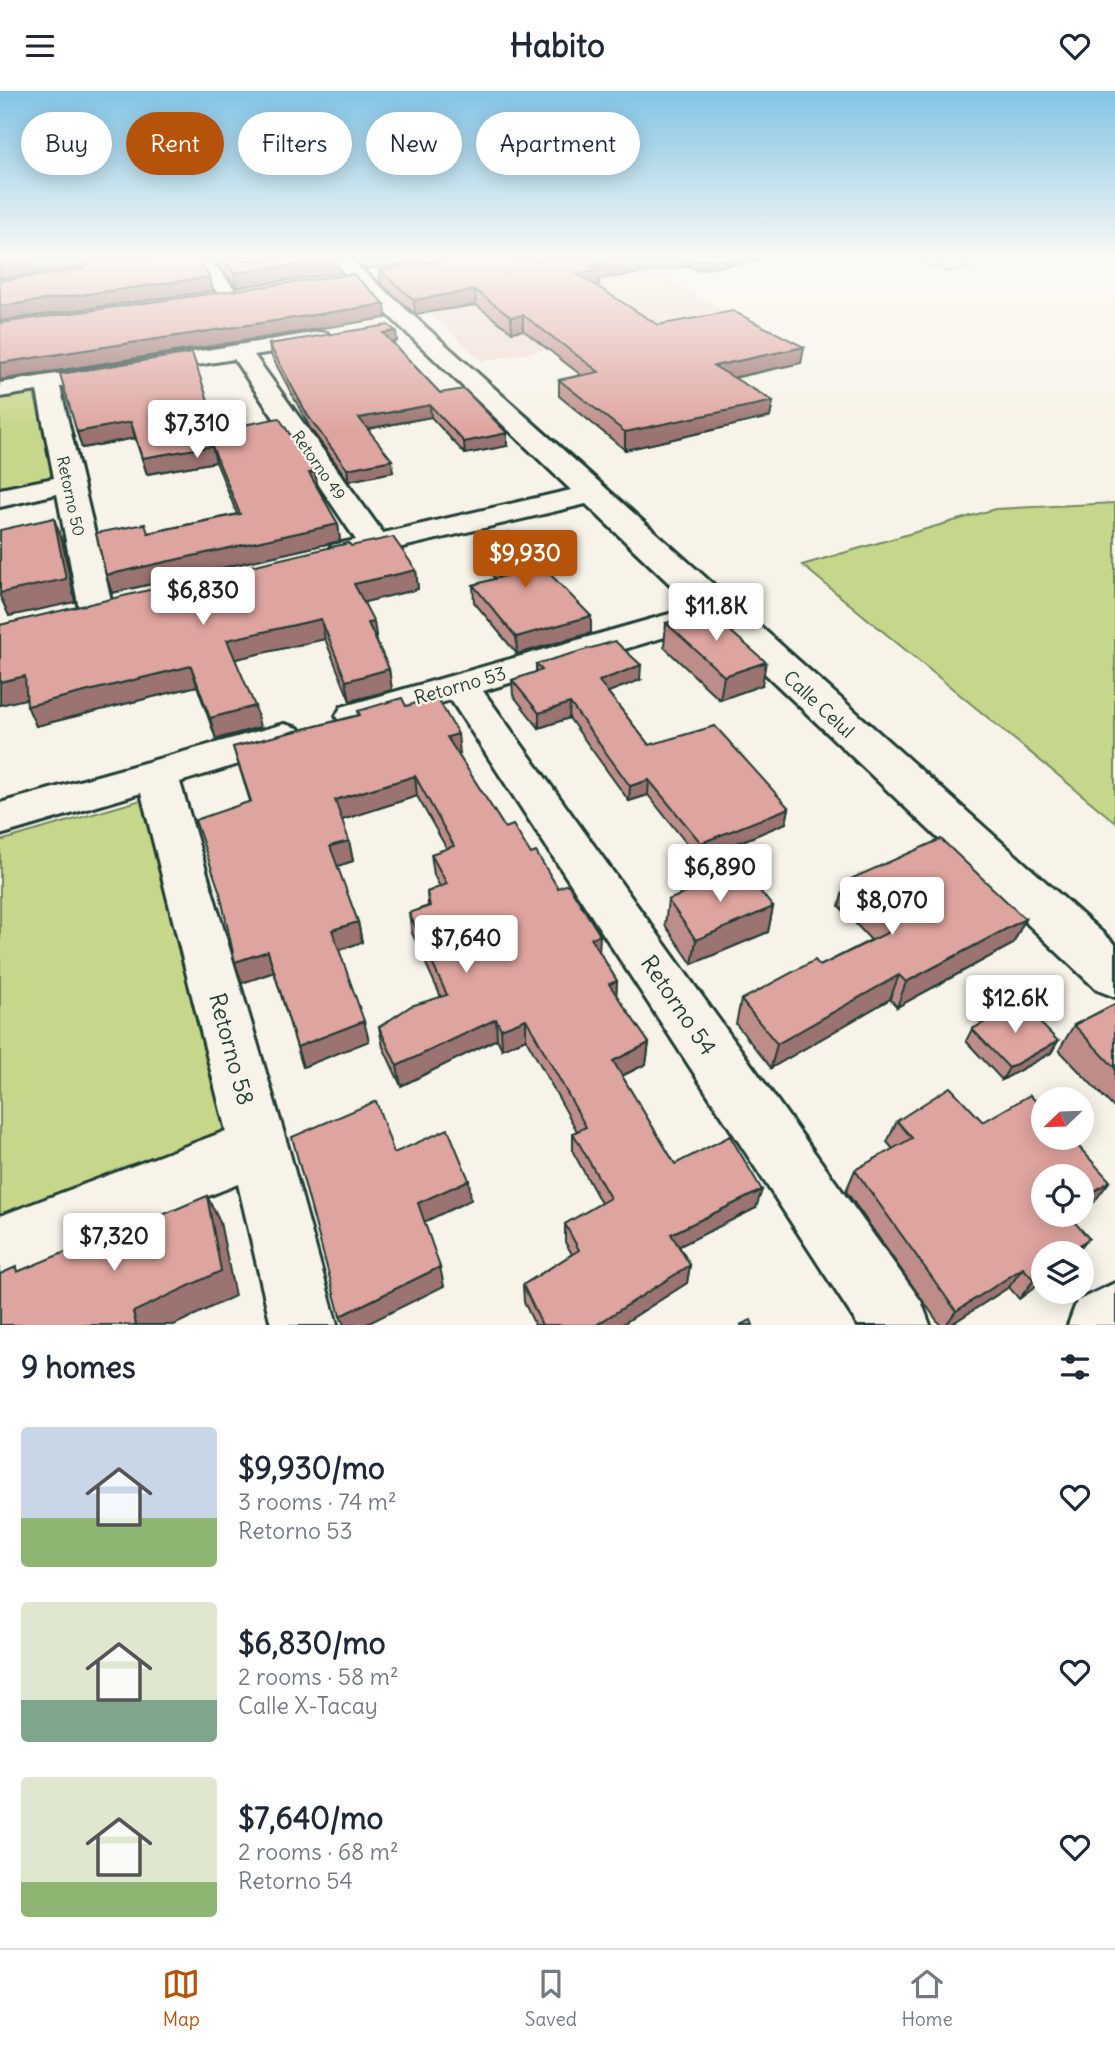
<!DOCTYPE html>
<html lang="en">
<head>
<meta charset="utf-8">
<style>
  body { margin:0; font-family:Delius,sans-serif; background:#f2f2f3; color:#1f2937; height:100vh; display:flex; flex-direction:column; font-size:26px; white-space:nowrap }
  * { box-sizing:border-box; margin:0 }
  p { font-size:23px; color:#747a83 }
  .icon { flex:none; width:38px; height:38px; fill:none; stroke:currentColor; stroke-width:2; stroke-linecap:round; stroke-linejoin:round }
  .map { position:relative; height:1234px; overflow:hidden }
  .side { display:flex; flex-direction:column; background:#fff; flex:1 }
  .side>* { flex:none }
  .hud { position:absolute; left:21px; top:21px; width:700px; height:63px; display:flex; gap:14px }
  .needle { width:46px; rotate:247deg }
  .buttons { position:absolute; left:1031px; top:996px; display:grid; gap:14px }
  .buttons a { display:grid; place-items:center; width:63px; height:63px; border-radius:50%; background:#fff; box-shadow:0 4px 18px #0003; font-size:35px }
  .price { position:absolute; translate:-50% -60px; padding:0 16px; border-radius:7px; background:#fff; color:#222; font-size:23px; line-height:46px; filter:drop-shadow(0 2px 4px #0008) }
  .price::after { content:''; position:absolute; left:50%; top:42px; width:21px; height:16px; margin-left:-10px; background:inherit; clip-path:polygon(0 0,100% 0,50% 100%) }
  .price.active { background:#b45309; color:#fff }
  ul { padding:0; list-style:none }
  li { display:flex; align-items:center; gap:21px; height:175px; padding:0 21px }
  li span { display:grid; place-items:center; flex:none; width:196px; height:140px; border-radius:7px; color:#555 }
  li>.icon { margin-inline-start:auto }
  span .icon { width:84px; height:84px; fill:#fffc; stroke-width:1 }
  li b { font-size:30px }
  h2 { display:flex; justify-content:space-between; align-items:center; height:84px; padding:0 21px; font-size:30px }
  .pill { padding:0 24px; border-radius:32px; background:#fff; box-shadow:0 4px 18px #0003; font-size:24px; line-height:63px }
  .pill.active { background:#b45309; color:#fff }
  header { display:flex; justify-content:space-between; align-items:center; height:91px; padding:0 21px; background:#fff; font-size:32px; font-weight:700 }
  .menu { display:flex; justify-content:space-around; align-items:center; height:98px; border-top:2px solid #e0e1e3; background:#fff; font-size:19px; color:#747a83 }
  .menu a { display:grid; justify-items:center; gap:4px }
  .menu .active { color:#b45309 }
  .map>svg:first-child { display:block }
</style>
</head>
<body>
<header><svg class="icon" aria-label="menu" viewBox="0 0 24 24"><path d="M4 6h16M4 12h16M4 18h16"/></svg>Habito<svg class="icon" aria-label="heart" viewBox="0 0 24 24"><path d="M12 20l-8-8c-3-5 5-10 8-4 3-6 11-1 8 4z"/></svg></header>
<div class="map">
<svg width="1115" height="1234" viewBox="0 0 1115 1234">
  <rect width="100%" height="100%" fill="#f7f3e8"/>
  <filter id="ink" filterUnits="userSpaceOnUse"><feTurbulence type="fractalNoise" baseFrequency=".0143" numOctaves="2"/><feDisplacementMap in="SourceGraphic" scale="14" xChannelSelector="R" yChannelSelector="G"/><feConvolveMatrix kernelMatrix="1 2 1 2 8 2 1 2 1" color-interpolation-filters="sRGB"/></filter>
  <g filter="url(#ink)">
    <!-- built -->
    <polygon fill="#f0dbd2" points="633,169 734,226 482,270 392,187"/>
    <!-- green -->
    <g fill="#c6d68a" stroke="#728a5f" stroke-width="2">
      <polygon points="918,169 1011,169 947,181"/>
      <polygon points="33,298 56,388 0,400 0,304"/>
      <polygon points="1115,412 1115,731 802,474 995,418"/>
      <polygon points="162,703 239,1047 0,1144 0,750"/>
    </g>
    <g fill="none" stroke-linecap="round" stroke-linejoin="round">
      <defs>
        <g id="minor">
          <polygon points="193,169 211,169 240,205 237,209 223,209"/>
          <polygon points="331,169 351,169 1115,853 1115,906 1097,899 712,532 483,600 921,1210 930,1234 858,1234 451,609 355,638 341,634 336,625 341,616 694,516 586,413 343,470 332,468 327,461 332,454 356,449 234,268 60,296 113,518 108,525 96,528 84,525 79,518 57,403 0,416 0,398 54,387 37,300 0,306 0,292 319,241 327,242 330,247 327,252 254,264 383,442 571,399"/>
          <polygon points="284,633 298,637 304,646 298,655 180,691 288,1056 337,1234 271,1234 238,1093 0,1189 0,1125 226,1040 141,702 0,744 0,712"/>
        </g>
        <polygon id="tertiary" points="1115,1192 1115,1234 1068,1234 1077,1210"/>
      </defs>
      <!-- minor casing -->
      <use href="#minor" stroke="#1f3d34" stroke-width="6"/>
      <!-- tertiary casing -->
      <use href="#tertiary" stroke="#1f3d34" stroke-width="6"/>
      <!-- minor -->
      <use href="#minor" fill="#f7f3e8" fill-rule="evenodd"/>
      <!-- tertiary -->
      <use href="#tertiary" fill="#f7f3e8" fill-rule="evenodd"/>
    </g>
    <!-- wall -->
    <g fill="#bf8d89" stroke="#1f3d34" stroke-width="2">
      <polygon points="0,169 197,169 213,200 82,178 80,176 0,188"/>
      <polygon points="214,169 338,169 340,182 237,196"/>
      <polygon points="354,169 431,169 365,178"/>
      <polygon points="449,169 763,169 697,179 689,175 599,188 599,194 596,195 658,234 804,256 801,272 734,287 773,310 770,326 625,359 559,305 559,289 581,284 523,239 512,241 476,214 415,223 381,193 379,179"/>
      <polygon points="397,250 392,251 440,302 507,355 465,363 431,326 368,338 393,381 349,390 310,337 271,264 269,253"/>
      <polygon points="218,339 315,381 317,397 338,433 340,450 112,502 148,442 237,423 216,371 147,383 135,347 82,357 77,341"/>
      <polygon points="477,449 591,542 517,563 474,511 473,494 495,488 478,466"/>
      <polygon points="351,455 416,479 418,498 364,511 377,551 389,578 392,599 350,610 325,548 235,568 260,636 216,648 197,595 36,635 26,607 0,614 0,534"/>
      <polygon points="666,532 762,594 720,609 664,556"/>
      <polygon points="536,573 640,589 608,601 649,654 789,717 786,732 699,768 648,704 629,710 569,627 539,637 513,604 512,589 536,581"/>
      <polygon points="406,615 460,663 458,664 505,737 531,763 599,860 617,890 616,904 649,952 646,973 622,985 675,1073 756,1117 679,1155 690,1174 687,1192 621,1234 535,1234 524,1211 523,1194 572,1163 565,1151 565,1133 601,1112 573,1061 573,1042 577,1040 526,948 502,958 497,948 401,995 383,956 379,936 441,906 412,842 409,822 428,815 427,801 440,796 434,784 431,763 447,758 417,705 342,729 349,750 353,770 337,775 358,831 362,851 339,859 369,950 303,976 274,881 242,892 235,871 250,710 233,656 359,624 358,620"/>
      <polygon points="846,790 1025,828 1013,853 897,916 890,908 771,977 736,933 741,909 820,875 871,849 839,815"/>
      <polygon points="668,809 773,816 768,841 692,873 665,834"/>
      <polygon points="1115,913 1115,1018 1059,959 1074,934"/>
      <polygon points="972,938 1058,950 1051,962 1002,989 966,950"/>
      <polygon points="897,1030 983,1031 1094,1111 1043,1124 1074,1124 1070,1126 1043,1190 1019,1208 1009,1196 950,1234 940,1234 846,1100 855,1079 893,1058 887,1051"/>
    </g>
    <!-- shaded-wall -->
    <g fill="#9b736f" stroke="#1f3d34" stroke-width="2">
      <polygon points="32,169 77,169 80,176 0,188 0,174"/>
      <polygon points="338,169 340,182 237,196 234,182"/>
      <polygon points="364,169 431,169 365,178"/>
      <polygon points="636,169 690,169 689,175 599,188 599,194 578,197 578,183 591,175"/>
      <polygon points="698,169 763,169 697,179"/>
      <polygon points="210,186 213,200 0,230 0,215"/>
      <polygon points="475,199 476,214 415,223 414,209"/>
      <polygon points="385,213 386,227 0,289 0,272"/>
      <polygon points="523,224 523,239 512,241 511,226"/>
      <polygon points="396,240 397,250 384,253 383,242"/>
      <polygon points="804,256 801,272 713,291 714,275"/>
      <polygon points="773,310 770,326 625,359 625,341"/>
      <polygon points="430,314 431,326 361,339 359,327"/>
      <polygon points="131,331 135,347 82,357 77,341"/>
      <polygon points="507,342 507,355 465,363 464,351"/>
      <polygon points="212,355 216,371 147,383 142,367"/>
      <polygon points="392,369 393,381 349,390 347,378"/>
      <polygon points="315,381 318,397 311,398 309,382"/>
      <polygon points="54,427 62,449 75,511 9,525 0,505 0,502"/>
      <polygon points="338,433 340,450 112,502 106,484"/>
      <polygon points="416,479 418,498 357,513 354,493"/>
      <polygon points="591,525 591,542 517,563 516,546"/>
      <polygon points="321,528 325,548 232,569 227,549"/>
      <polygon points="374,531 377,551 368,532"/>
      <polygon points="766,571 762,594 720,609 724,585"/>
      <polygon points="641,574 640,589 598,605 599,590"/>
      <polygon points="191,575 197,595 36,635 27,615"/>
      <polygon points="389,578 392,599 350,610 346,590"/>
      <polygon points="25,585 34,606 0,614 0,591"/>
      <polygon points="570,612 569,627 539,637 539,622"/>
      <polygon points="255,615 260,636 216,648 210,627"/>
      <polygon points="458,643 460,663 449,666 447,646"/>
      <polygon points="415,685 417,705 339,730 335,709"/>
      <polygon points="649,689 648,704 629,710 630,695"/>
      <polygon points="789,717 786,732 699,768 701,752"/>
      <polygon points="349,750 353,770 335,776 330,755"/>
      <polygon points="773,816 768,841 692,873 696,849"/>
      <polygon points="1025,828 1013,853 897,916 906,891"/>
      <polygon points="358,831 362,851 336,860 332,839"/>
      <polygon points="600,844 599,864 591,847"/>
      <polygon points="268,860 274,881 242,892 235,871"/>
      <polygon points="899,884 890,908 771,977 777,953"/>
      <polygon points="617,890 616,910 609,893"/>
      <polygon points="496,928 497,948 401,995 397,975"/>
      <polygon points="526,928 526,948 502,958 501,938"/>
      <polygon points="364,930 369,950 303,976 297,956"/>
      <polygon points="1058,950 1051,962 1002,989 1009,977"/>
      <polygon points="649,952 646,973 611,990 613,970"/>
      <polygon points="469,1089 471,1109 422,1132 418,1112"/>
      <polygon points="1110,1090 1094,1111 1082,1119 1082,1108"/>
      <polygon points="762,1099 756,1117 668,1161 671,1143"/>
      <polygon points="207,1105 220,1131 235,1205 174,1234 136,1234 133,1221"/>
      <polygon points="1089,1147 1077,1162 1069,1162"/>
      <polygon points="690,1174 687,1192 621,1234 596,1234"/>
      <polygon points="440,1176 444,1195 365,1234 344,1234 340,1225"/>
      <polygon points="1023,1177 1009,1196 950,1234 946,1234 956,1220"/>
      <polygon points="1043,1182 1043,1190 1019,1208 1034,1189"/>
    </g>
    <!-- building -->
    <g fill="#dea49f" stroke="#1f3d34" stroke-width="2">
      <polygon points="0,169 32,169 0,174"/>
      <polygon points="85,169 197,169 210,186 0,215 0,190 83,178 88,171"/>
      <polygon points="223,169 334,169 234,182"/>
      <polygon points="449,169 636,169 591,175 599,180 578,183 658,234 733,220 804,256 714,275 773,310 625,341 559,289 599,281 523,224 511,226 475,199 414,209 379,179"/>
      <polygon points="353,183 385,213 0,272 0,232"/>
      <polygon points="388,234 396,240 383,242 440,302 464,298 507,342 464,351 430,314 359,327 392,369 347,378 308,325 269,253"/>
      <polygon points="192,262 218,339 279,327 315,381 309,382 338,433 106,484 96,442 145,433 148,442 240,423 212,355 142,367 131,331 77,341 60,283"/>
      <polygon points="54,427 66,488 0,502 0,439"/>
      <polygon points="509,441 591,525 516,546 473,494 505,485 477,449"/>
      <polygon points="393,446 416,479 354,493 374,531 368,532 389,578 346,590 321,528 227,549 255,615 210,627 191,575 27,615 25,585 0,591 0,534 349,452 351,455"/>
      <polygon points="706,519 766,571 724,585 666,532"/>
      <polygon points="615,550 641,574 599,590 649,654 715,635 789,717 701,752 649,689 630,695 570,612 539,622 512,589 542,579 536,573"/>
      <polygon points="437,606 458,643 447,646 505,737 513,734 531,763 536,761 558,797 568,793 600,844 591,847 617,890 609,893 649,952 613,970 675,1073 730,1045 762,1099 671,1143 690,1174 596,1234 542,1234 523,1194 579,1159 565,1133 610,1107 573,1042 586,1036 526,928 501,938 496,928 397,975 379,936 411,915 447,904 409,822 430,815 427,801 447,793 431,763 454,755 415,685 335,709 349,750 330,755 358,831 332,839 364,930 297,956 268,860 235,871 220,802 195,729 251,710 233,656 360,624 358,620 402,607 406,615"/>
      <polygon points="941,748 1025,828 906,891 899,884 777,953 741,909 815,869 820,875 893,839 846,790"/>
      <polygon points="743,779 773,816 696,849 668,809"/>
      <polygon points="1021,912 1058,950 1009,977 972,938"/>
      <polygon points="1115,913 1115,977 1074,934"/>
      <polygon points="950,996 983,1031 1030,1004 1043,1018 1043,1046 1070,1046 1110,1090 1082,1108 1082,1085 1043,1085 1043,1124 1068,1124 1089,1147 1069,1162 1043,1162 1043,1182 1034,1189 1023,1177 956,1220 855,1079 912,1047 897,1030"/>
      <polygon points="376,1010 394,1062 448,1038 469,1089 418,1112 440,1176 340,1225 292,1046"/>
      <polygon points="207,1105 221,1180 133,1221 136,1234 0,1234 0,1183 16,1176 17,1181 92,1150 92,1154"/>
      <polygon points="751,1229 753,1234 740,1234"/>
    </g>
  </g>
  <!-- sky -->
  <linearGradient id="sky" x2="0" y2="1"><stop stop-color="#82c4e5"/><stop offset="0.49" stop-color="#fbfaf5"/><stop offset="1" stop-color="#fbfaf5" stop-opacity="0"/></linearGradient>
  <rect width="1115" height="342" fill="url(#sky)"/>
  <g text-anchor="middle" dominant-baseline="central" stroke-width="5" stroke-linejoin="round" paint-order="stroke">
    <!-- far-street labels -->
    <g font-size="16" fill="#1f3d34" stroke="#f7f3e8">
      <text transform="translate(319 374) rotate(55)">Retorno 49</text>
      <text transform="translate(71 405) rotate(78)">Retorno 50</text>
    </g>
    <!-- street labels -->
    <g font-size="19" fill="#1f3d34" stroke="#f7f3e8">
      <text transform="translate(460 594) rotate(-16)">Retorno 53</text>
      <text transform="translate(819 613) rotate(43)">Calle Celul</text>
    </g>
    <!-- near-street labels -->
    <g font-size="23" fill="#1f3d34" stroke="#f7f3e8">
      <text transform="translate(679 914) rotate(56)">Retorno 54</text>
      <text transform="translate(232 958) rotate(75)">Retorno 58</text>
    </g>
  </g>
</svg>
<div class="buttons">
<a><svg class="needle" viewBox="-14 -14 28 28"><path d="M0-13l5 13h-10z" fill="#e53935"/><path d="M0 13l5-13h-10z" fill="#747a83"/></svg></a>
<a><svg class="icon" aria-label="locate" viewBox="0 0 24 24"><circle cx="12" cy="12" r="6"/><path d="M12 2v4M12 18v4M2 12h4M18 12h4"/></svg></a>
<a><svg class="icon" aria-label="layers" viewBox="0 0 24 24"><path d="M12 4l9 5-9 5-9-5zM3 14l9 5 9-5"/></svg></a>
</div>
<b class="price" style="left:197px;top:369px">$7,310</b>
<b class="price active" style="left:525px;top:499px">$9,930</b>
<b class="price" style="left:203px;top:536px">$6,830</b>
<b class="price" style="left:716px;top:552px">$11.8K</b>
<b class="price" style="left:720px;top:813px">$6,890</b>
<b class="price" style="left:892px;top:846px">$8,070</b>
<b class="price" style="left:466px;top:884px">$7,640</b>
<b class="price" style="left:1015px;top:944px">$12.6K</b>
<b class="price" style="left:114px;top:1182px">$7,320</b>
<div class="hud">
<a class="pill">Buy</a>
<a class="pill active">Rent</a>
<a class="pill">Filters</a>
<a class="pill">New</a>
<a class="pill">Apartment</a>
</div>
</div>
<section class="side">
<h2>9 homes<svg class="icon" aria-label="filters" viewBox="0 0 24 24"><path d="M4 7h16M4 17h16"/><circle cx="9" cy="7" r="2"/><circle cx="15" cy="17" r="2"/></svg></h2>
<ul>
<li><span style="background:linear-gradient(#c9d6e8 65%,#8fb573 0)"><svg class="icon" aria-label="home" viewBox="0 0 24 24"><path d="M3 11l9-7 9 7M6 9v11h12V9"/></svg></span><div><b>$9,930/mo</b><p>3 rooms · 74 m²</p><p>Retorno 53</p></div><svg class="icon" aria-label="heart" viewBox="0 0 24 24"><path d="M12 20l-8-8c-3-5 5-10 8-4 3-6 11-1 8 4z"/></svg></li>
<li><span style="background:linear-gradient(#dfe7d0 70%,#7fa58c 0)"><svg class="icon" aria-label="home" viewBox="0 0 24 24"><path d="M3 11l9-7 9 7M6 9v11h12V9"/></svg></span><div><b>$6,830/mo</b><p>2 rooms · 58 m²</p><p>Calle X-Tacay</p></div><svg class="icon" aria-label="heart" viewBox="0 0 24 24"><path d="M12 20l-8-8c-3-5 5-10 8-4 3-6 11-1 8 4z"/></svg></li>
<li><span style="background:linear-gradient(#dfe7d0 75%,#8fb573 0)"><svg class="icon" aria-label="home" viewBox="0 0 24 24"><path d="M3 11l9-7 9 7M6 9v11h12V9"/></svg></span><div><b>$7,640/mo</b><p>2 rooms · 68 m²</p><p>Retorno 54</p></div><svg class="icon" aria-label="heart" viewBox="0 0 24 24"><path d="M12 20l-8-8c-3-5 5-10 8-4 3-6 11-1 8 4z"/></svg></li>
</ul>
</section>
<nav class="menu">
<a class="active"><svg class="icon" aria-label="map" viewBox="0 0 24 24"><path d="M3 6l6-2 6 2 6-2v14l-6 2-6-2-6 2zM9 4v14M15 6v14"/></svg>Map</a>
<a><svg class="icon" aria-label="saved" viewBox="0 0 24 24"><path d="M7 4h10v16l-5-4-5 4z"/></svg>Saved</a>
<a><svg class="icon" aria-label="home" viewBox="0 0 24 24"><path d="M3 11l9-7 9 7M6 9v11h12V9"/></svg>Home</a>
</nav>
</body>
</html>
